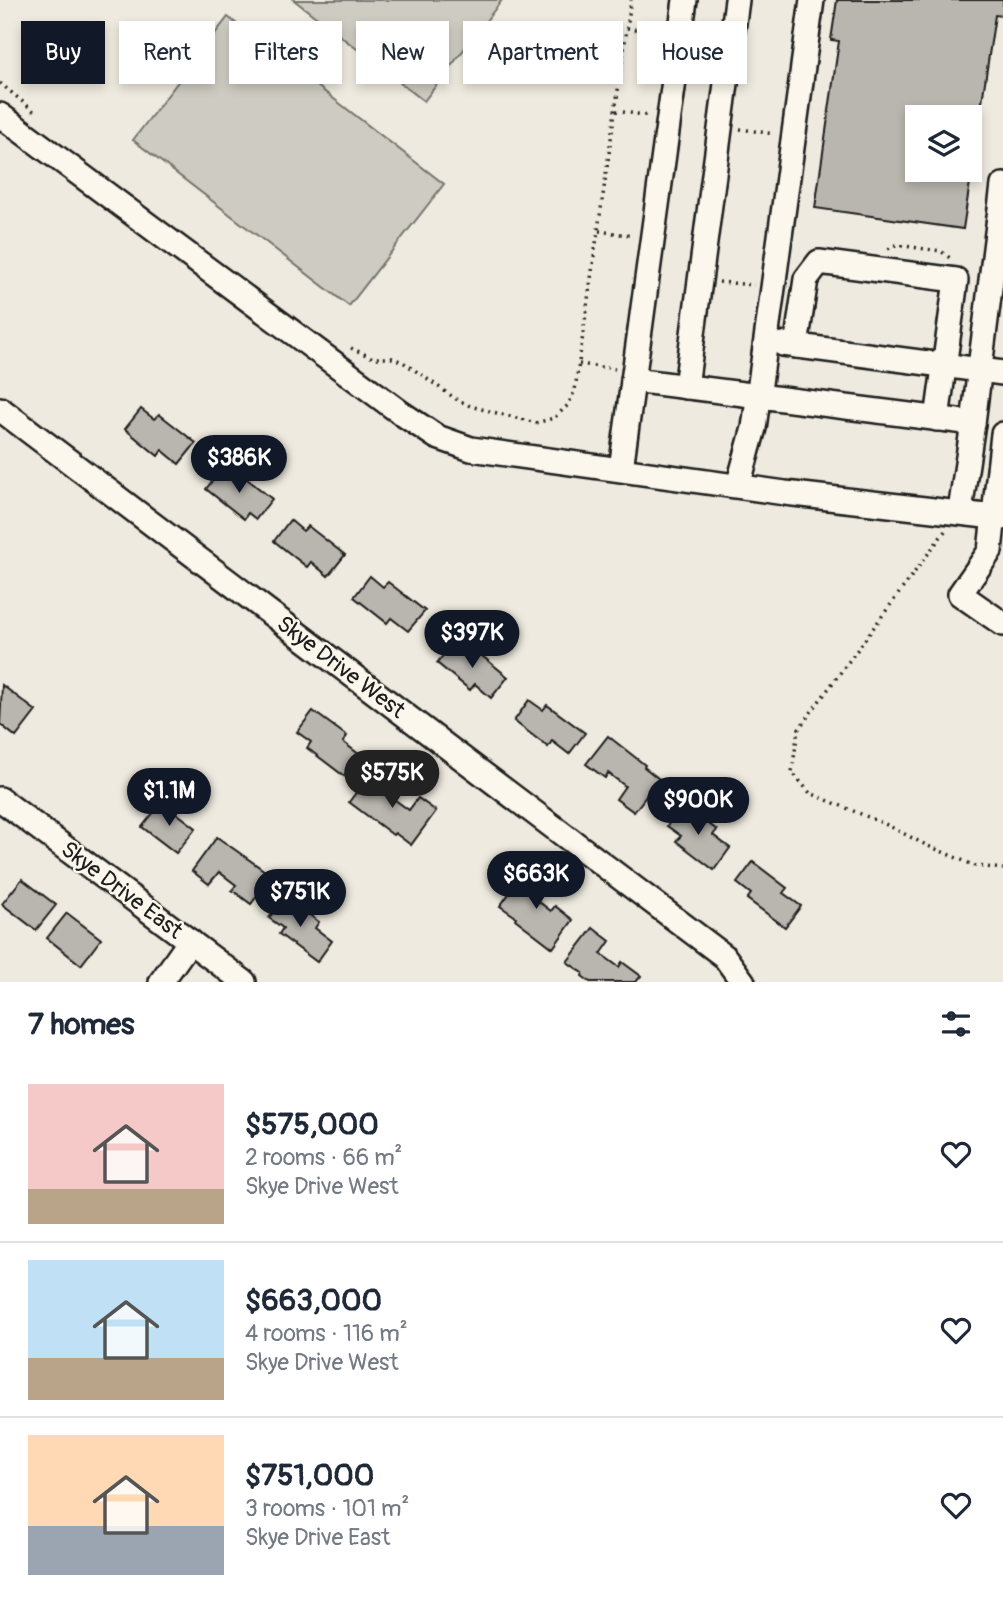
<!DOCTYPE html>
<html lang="en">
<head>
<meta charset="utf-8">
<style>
  body { margin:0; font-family:Pangolin,sans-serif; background:#f2f2f3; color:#1f2937; height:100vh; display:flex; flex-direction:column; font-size:26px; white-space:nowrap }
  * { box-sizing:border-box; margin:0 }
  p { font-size:23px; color:#747a83 }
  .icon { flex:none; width:38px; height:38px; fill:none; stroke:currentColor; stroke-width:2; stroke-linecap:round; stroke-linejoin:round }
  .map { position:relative; height:982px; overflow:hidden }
  .sheet { display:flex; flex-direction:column; background:#fff; flex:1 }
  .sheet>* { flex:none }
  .hud { position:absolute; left:21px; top:21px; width:962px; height:63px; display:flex; gap:14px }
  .fabs { position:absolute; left:905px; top:105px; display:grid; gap:14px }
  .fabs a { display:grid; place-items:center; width:77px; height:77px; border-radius:0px; background:#fff; box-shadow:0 4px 10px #0003; font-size:35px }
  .price { position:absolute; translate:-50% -60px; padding:0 16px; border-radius:24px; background:#111827; color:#fff; font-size:23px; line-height:46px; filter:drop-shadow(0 2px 4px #0008) }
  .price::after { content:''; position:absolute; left:50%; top:42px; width:21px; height:16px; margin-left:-10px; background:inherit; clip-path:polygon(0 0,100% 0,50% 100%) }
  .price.active { background:#222; color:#fff }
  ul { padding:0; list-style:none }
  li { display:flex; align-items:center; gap:21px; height:175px; padding:0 28px }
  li+li { border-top:2px solid #e0e1e3 }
  li span { display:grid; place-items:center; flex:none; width:196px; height:140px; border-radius:0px; color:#555 }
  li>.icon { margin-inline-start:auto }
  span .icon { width:84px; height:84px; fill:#fffc; stroke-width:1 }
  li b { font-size:30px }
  h2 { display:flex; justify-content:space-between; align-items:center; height:84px; padding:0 28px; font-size:30px }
  .chip { padding:0 24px; border-radius:0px; background:#fff; box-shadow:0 4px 10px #0003; font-size:24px; line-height:63px }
  .chip.active { background:#111827; color:#fff }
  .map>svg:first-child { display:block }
</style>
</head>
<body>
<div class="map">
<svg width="1003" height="982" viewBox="0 0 1003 982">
  <rect width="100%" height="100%" fill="#eeeadf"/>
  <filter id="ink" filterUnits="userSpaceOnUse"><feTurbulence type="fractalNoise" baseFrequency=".0143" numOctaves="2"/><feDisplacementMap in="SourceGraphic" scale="14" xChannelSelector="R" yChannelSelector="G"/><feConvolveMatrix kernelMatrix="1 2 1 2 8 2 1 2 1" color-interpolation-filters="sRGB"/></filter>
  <g filter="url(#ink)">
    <!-- green -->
    <g fill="#ceccc2" stroke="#75746f" stroke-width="2">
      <polygon points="294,0 502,0 424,101"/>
      <polygon points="228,17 444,184 349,306 133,140"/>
    </g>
    <!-- building -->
    <g fill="#b9b6af" stroke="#1c1c1c" stroke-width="2" fill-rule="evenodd">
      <path d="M837,0H1003V16L995,15L963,229L815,208L839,41L831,40ZM917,117H970V170H917Z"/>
      <polygon points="141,409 154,419 159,414 196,443 179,464 162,450 158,456 125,429"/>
      <polygon points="220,471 234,482 241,474 272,499 256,519 248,513 244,519 206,489"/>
      <polygon points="290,520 303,531 308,526 345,555 328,576 311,562 307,567 274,541"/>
      <polygon points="370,576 383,587 388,582 425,611 408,631 391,618 387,623 354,597"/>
      <polygon points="453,643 467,653 471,647 508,677 491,698 475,684 470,690 437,663"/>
      <polygon points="2,685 36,711 16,737 0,724"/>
      <polygon points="529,700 543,710 547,705 585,733 569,754 552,741 548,747 514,721"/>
      <polygon points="313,711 347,736 343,742 360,755 344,776 307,748 311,742 297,732"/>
      <polygon points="608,736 645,765 644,767 659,779 634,812 616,799 625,786 608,773 605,778 586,764"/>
      <polygon points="370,774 395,793 391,797 409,810 418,798 436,811 411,845 395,833 393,835 349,802"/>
      <polygon points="162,802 196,828 176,853 142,827"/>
      <polygon points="683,805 717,830 713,835 730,848 714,870 676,841 681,836 667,826"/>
      <polygon points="217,837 272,876 251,904 232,890 236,885 219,872 209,884 192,871"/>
      <polygon points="753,862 787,888 783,893 801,906 785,927 747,899 751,894 737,883"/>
      <polygon points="525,872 543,885 534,898 551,911 555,906 573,920 553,948 515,919 516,917 500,906"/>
      <polygon points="22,879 56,905 36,930 2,904"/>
      <polygon points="285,897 319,922 315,928 332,941 317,962 279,934 283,928 269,918"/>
      <polygon points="67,913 101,939 81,965 47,938"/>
      <polygon points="593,928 610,941 601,954 619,967 622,962 641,976 636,982 590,982 582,976 583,973 567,962"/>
    </g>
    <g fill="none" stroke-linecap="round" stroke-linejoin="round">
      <defs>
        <g id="minor">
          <polyline points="0,115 401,413 437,437 471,449 785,493 1003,518"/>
          <polyline points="783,344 1003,373"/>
          <polyline points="796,346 806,279 819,262 956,280 937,419"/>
          <polyline points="633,380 973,423"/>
          <polyline points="686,387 737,0"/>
          <polyline points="0,409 724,956 743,982"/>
          <polyline points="1003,434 990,551 960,594 1003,624"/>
          <polyline points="621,469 685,0"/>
          <polyline points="738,486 754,428 812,0"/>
          <polyline points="960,511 973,423 1003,185"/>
          <polyline points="0,799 244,982"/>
          <polyline points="161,982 190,941"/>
        </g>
      </defs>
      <!-- minor casing -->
      <use href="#minor" stroke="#1c1c1c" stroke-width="28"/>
      <!-- path -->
      <g stroke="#1c1c1c" stroke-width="3.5" stroke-dasharray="2 5" stroke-linecap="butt">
        <polyline points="627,28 661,34"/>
        <polyline points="0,83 36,113"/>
        <polyline points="616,111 650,116"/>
        <polyline points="740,129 774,134"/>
        <polyline points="599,231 633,236"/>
        <polyline points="888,249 896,245 941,251 950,258"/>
        <polyline points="719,282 754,285"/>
        <polyline points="351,348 373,358 392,358 403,362 456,399 470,406 536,423 554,418 568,405 575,390 631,0"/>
        <polyline points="579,364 615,369"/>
        <polyline points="945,531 798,730 792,772 810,793 885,824 926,845 976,866 1003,869"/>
      </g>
      <!-- minor -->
      <use href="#minor" stroke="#fbf7ec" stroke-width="23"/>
    </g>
  </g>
  <g text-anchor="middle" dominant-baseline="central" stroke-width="5" stroke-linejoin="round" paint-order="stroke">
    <!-- street labels -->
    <g font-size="23" fill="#1c1c1c" stroke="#fbf7ec">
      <text transform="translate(341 667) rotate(37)">Skye Drive West</text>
      <text transform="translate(122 890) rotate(37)">Skye Drive East</text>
    </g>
  </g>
</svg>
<div class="fabs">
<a><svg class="icon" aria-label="layers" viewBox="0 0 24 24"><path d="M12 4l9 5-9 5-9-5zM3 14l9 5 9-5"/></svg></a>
</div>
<b class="price" style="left:239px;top:495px">$386K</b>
<b class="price" style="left:472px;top:670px">$397K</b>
<b class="price active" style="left:392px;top:810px">$575K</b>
<b class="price" style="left:169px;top:828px">$1.1M</b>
<b class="price" style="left:698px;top:837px">$900K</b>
<b class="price" style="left:536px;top:911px">$663K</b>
<b class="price" style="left:300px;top:929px">$751K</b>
<div class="hud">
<a class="chip active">Buy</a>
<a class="chip">Rent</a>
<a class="chip">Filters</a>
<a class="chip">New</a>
<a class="chip">Apartment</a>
<a class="chip">House</a>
</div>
</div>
<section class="sheet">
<h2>7 homes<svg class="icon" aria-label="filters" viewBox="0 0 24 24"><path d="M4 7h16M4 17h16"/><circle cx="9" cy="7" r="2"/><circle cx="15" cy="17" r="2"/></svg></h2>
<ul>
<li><span style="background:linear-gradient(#f6c9c9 75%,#b9a48a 0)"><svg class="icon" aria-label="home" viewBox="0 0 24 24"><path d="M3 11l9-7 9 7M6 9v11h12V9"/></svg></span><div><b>$575,000</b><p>2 rooms · 66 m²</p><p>Skye Drive West</p></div><svg class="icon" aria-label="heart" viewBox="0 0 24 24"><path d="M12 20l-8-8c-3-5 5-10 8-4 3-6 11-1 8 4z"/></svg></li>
<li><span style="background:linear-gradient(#bfe0f5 70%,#b9a48a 0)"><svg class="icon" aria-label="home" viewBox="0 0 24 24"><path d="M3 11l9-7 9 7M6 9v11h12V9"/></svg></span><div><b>$663,000</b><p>4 rooms · 116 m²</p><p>Skye Drive West</p></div><svg class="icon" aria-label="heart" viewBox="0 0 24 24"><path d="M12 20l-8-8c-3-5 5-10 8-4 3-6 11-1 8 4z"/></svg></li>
<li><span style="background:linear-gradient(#ffd9b3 65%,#9aa5b1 0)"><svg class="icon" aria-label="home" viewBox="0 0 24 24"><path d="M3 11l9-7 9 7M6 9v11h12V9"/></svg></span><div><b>$751,000</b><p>3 rooms · 101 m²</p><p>Skye Drive East</p></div><svg class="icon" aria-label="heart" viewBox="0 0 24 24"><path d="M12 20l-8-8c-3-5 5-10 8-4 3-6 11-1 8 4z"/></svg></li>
</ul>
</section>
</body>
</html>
